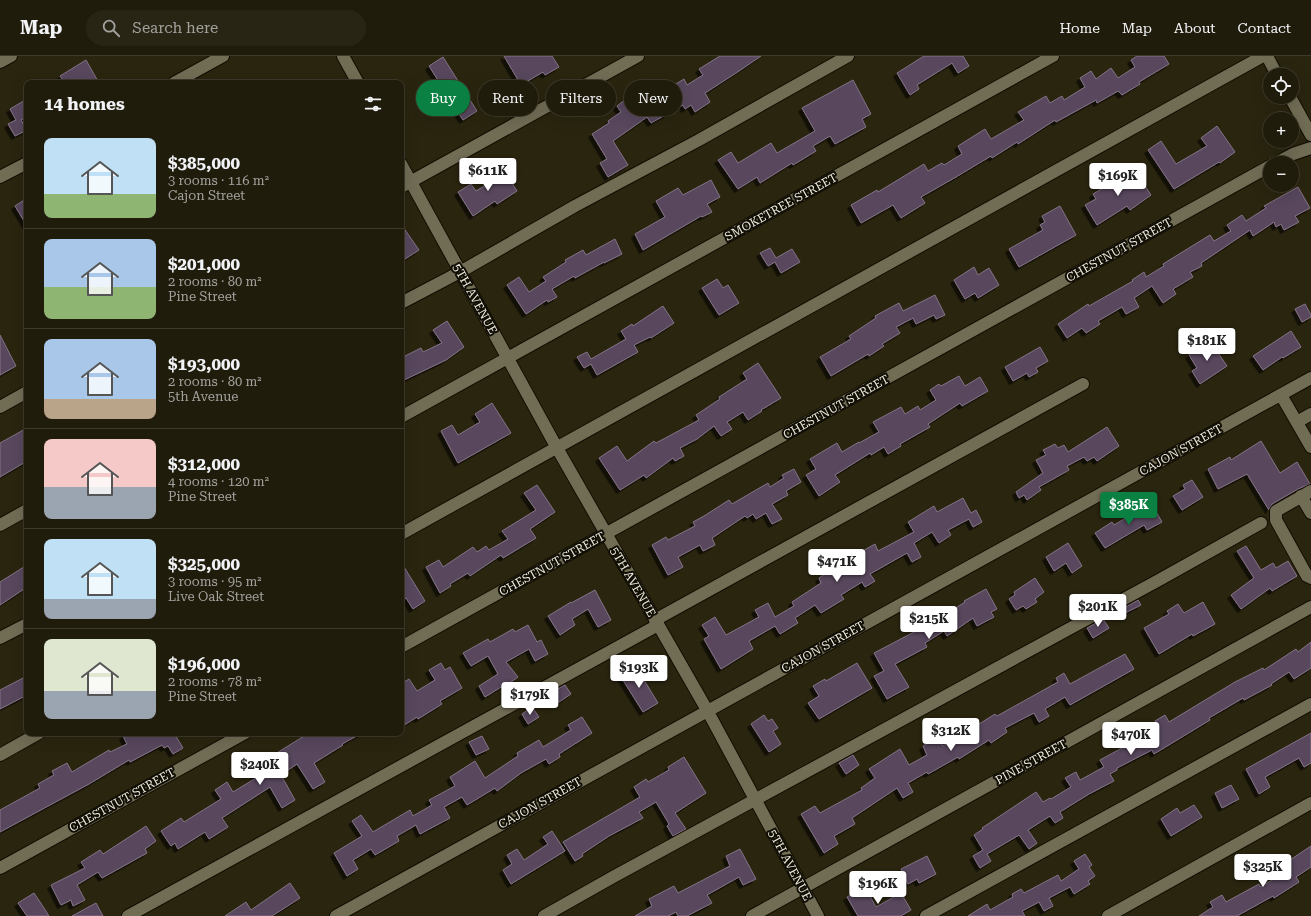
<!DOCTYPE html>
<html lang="en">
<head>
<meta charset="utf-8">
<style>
  body { margin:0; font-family:"Roboto Serif",serif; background:#282514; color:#f1f3f6; height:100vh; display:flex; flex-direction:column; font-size:15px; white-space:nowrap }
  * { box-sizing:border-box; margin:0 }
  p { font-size:13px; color:#a2a19d }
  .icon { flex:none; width:22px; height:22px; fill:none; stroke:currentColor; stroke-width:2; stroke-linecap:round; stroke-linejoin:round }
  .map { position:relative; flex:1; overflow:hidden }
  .drawer { position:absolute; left:24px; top:24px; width:380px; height:656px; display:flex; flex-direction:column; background:#201c0b; border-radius:8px; box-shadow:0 4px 16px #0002,0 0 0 1px #3d3a2c }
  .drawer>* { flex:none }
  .hud { position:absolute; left:416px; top:24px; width:380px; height:36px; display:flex; gap:8px }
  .fabs { position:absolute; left:1263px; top:12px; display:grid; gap:8px }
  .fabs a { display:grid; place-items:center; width:36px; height:36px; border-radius:50%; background:#201c0b; box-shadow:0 4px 16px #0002,0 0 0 1px #3d3a2c; font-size:20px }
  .price { position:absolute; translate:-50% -34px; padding:0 9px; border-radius:4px; background:#fff; color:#222; font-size:13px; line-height:26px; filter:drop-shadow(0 1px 2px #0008) }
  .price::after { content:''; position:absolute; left:50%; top:24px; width:12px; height:9px; margin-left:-6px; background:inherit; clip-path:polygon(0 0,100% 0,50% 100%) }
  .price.active { background:#0b8043; color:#fff }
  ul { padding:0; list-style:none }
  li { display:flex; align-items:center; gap:12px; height:100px; padding:0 20px }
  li+li { border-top:1px solid #3d3a2c }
  li span { display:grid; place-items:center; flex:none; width:112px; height:80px; border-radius:8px; color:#555 }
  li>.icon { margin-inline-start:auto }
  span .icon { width:48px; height:48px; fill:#fffc; stroke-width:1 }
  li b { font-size:17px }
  h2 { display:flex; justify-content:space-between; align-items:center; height:48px; padding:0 20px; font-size:17px }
  .pill { padding:0 14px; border-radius:18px; background:#201c0b; box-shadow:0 4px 16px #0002,0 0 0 1px #3d3a2c; font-size:14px; line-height:36px }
  .pill.active { background:#0b8043; color:#fff }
  header { display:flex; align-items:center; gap:24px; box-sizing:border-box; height:56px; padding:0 20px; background:#201c0b; border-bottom:1px solid #3d3a2c }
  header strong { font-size:19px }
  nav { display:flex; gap:22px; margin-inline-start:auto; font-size:14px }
  .search { width:280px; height:36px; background:#282514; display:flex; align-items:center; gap:10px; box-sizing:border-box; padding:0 14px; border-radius:22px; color:#a2a19d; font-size:15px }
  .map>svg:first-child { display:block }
</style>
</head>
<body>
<header>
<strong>Map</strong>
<div class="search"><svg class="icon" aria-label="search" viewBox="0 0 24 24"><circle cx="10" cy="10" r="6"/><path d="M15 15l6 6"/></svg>Search here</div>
<nav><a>Home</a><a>Map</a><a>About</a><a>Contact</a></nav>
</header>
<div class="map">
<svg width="1311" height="860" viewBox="0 0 1311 860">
  <defs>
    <filter id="shadow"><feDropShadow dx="-3.5" dy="3.5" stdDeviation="0" flood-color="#0009"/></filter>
  </defs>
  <rect width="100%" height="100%" fill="#2a250f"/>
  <!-- building -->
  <g fill="#59475d" stroke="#837387" filter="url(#shadow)">
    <polygon points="504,0 552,0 559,11 545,19 543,16 521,29"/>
    <polygon points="720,0 761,0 736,17 705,37 710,46 695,56 691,49 685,53 683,49 651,67 647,61 613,85 628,109 608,121 600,107 607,103 592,78 609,67 608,65 621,56 617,50 626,43 628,47 655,33 658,39 684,23 687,29 703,19 699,13"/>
    <polygon points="924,0 963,0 969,10 958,17 952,7 917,29 919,33 910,39 897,17"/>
    <polygon points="1137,0 1164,0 1169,8 1139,26 1140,28 1122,39 1118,35 1097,47 1096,44 1056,66 1055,64 1018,88 1017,86 992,102 991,100 956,121 921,141 925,147 901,162 893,149 861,167 851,149 877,134 878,136 924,108 928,115 942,107 944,109 962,98 958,90 985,73 991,83 1024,64 1018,56 1046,40 1050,47 1062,40 1064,44 1085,31 1080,22 1091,15 1096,23 1111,12 1118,22 1135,11 1131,4"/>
    <polygon points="443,1 477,55 463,64 429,10"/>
    <polygon points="86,4 99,27 65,27 60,20"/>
    <polygon points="853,24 871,58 862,63 866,71 835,88 830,80 813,90 816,95 793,109 792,107 760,127 757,121 738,133 718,104 731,96 738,107 771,87 777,97 815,75 802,52"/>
    <polygon points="27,43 27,61 21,64 27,74 15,80 8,68 16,64 10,53"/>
    <polygon points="1217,70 1235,96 1220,107 1219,106 1174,133 1148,94 1161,85 1176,108 1207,90 1201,82"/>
    <polygon points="501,110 517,135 497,148 495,145 473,160 458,136 471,128 476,135 494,124 490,117"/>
    <polygon points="1133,112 1151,139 1130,154 1127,150 1097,169 1085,149 1096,143 1093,138 1118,123"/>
    <polygon points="711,124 720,141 707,148 712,156 702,161 701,160 643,194 635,178 665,161 656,145 678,132 683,139"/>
    <polygon points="1298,131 1310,152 1295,160 1299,166 1284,174 1281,168 1276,171 1274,166 1253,180 1250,174 1201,207 1202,210 1190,216 1193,221 1173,233 1176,238 1163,247 1152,230 1134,242 1139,251 1126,258 1122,251 1098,265 1100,268 1086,277 1082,272 1067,282 1058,268 1088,248 1089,250 1133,225 1132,224 1144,216 1146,221 1164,210 1163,208 1210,179 1214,185 1231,175 1227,169 1242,159 1246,165 1266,152 1264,150"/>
    <polygon points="27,142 27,170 15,150"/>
    <polygon points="1060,150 1076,179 1019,211 1009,193 1043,174 1040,169 1045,166 1042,160"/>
    <polygon points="401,168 419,194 405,203 401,197"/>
    <polygon points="615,183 622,198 604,207 604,206 575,222 574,220 552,233 557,241 548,246 547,244 526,258 507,229 519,221 529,236 546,225 543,221 566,206 565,204 583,194 586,199"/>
    <polygon points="770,192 776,202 792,193 800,206 781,217 775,206 768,210 760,197"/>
    <polygon points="974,211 978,219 989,212 999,229 978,242 975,237 965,243 954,224"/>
    <polygon points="717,223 723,232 728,229 739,247 719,259 702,232"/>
    <polygon points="935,239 945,259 936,263 934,259 916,268 913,262 896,271 900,277 882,288 884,290 869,300 868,298 831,320 820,301 851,283 849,280 876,262 875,260 899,247 903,255"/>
    <polygon points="1305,248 1311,259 1311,261 1302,266 1295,253"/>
    <polygon points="663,250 674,267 651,282 650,281 634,289 638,296 597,319 591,308 584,312 577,301 587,296 591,303 626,283 621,275 632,268 633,270"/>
    <polygon points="447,265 464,291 446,304 404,324 401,317 401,302 421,292 423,296 442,287 433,274"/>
    <polygon points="1291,275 1301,291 1283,302 1282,301 1263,314 1253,300"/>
    <polygon points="0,279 16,310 0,319"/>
    <polygon points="1210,285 1227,310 1200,328 1192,315 1197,312 1189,299"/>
    <polygon points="1040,291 1048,305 1036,312 1038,316 1029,321 1027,317 1013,325 1005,311"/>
    <polygon points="758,307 781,342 761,354 762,355 748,364 743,356 727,366 732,373 721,380 714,370 697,383 680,392 684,400 675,405 673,402 646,422 644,419 620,434 599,402 617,390 627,405 654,385 656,387 699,364 696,359 720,343 719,341 747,323 743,317"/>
    <polygon points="959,320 965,330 980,321 988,335 962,350 960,347 928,368 930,371 900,388 901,390 888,398 884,391 871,399 870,397 835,419 840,426 819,440 806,419 816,413 810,403 837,387 842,396 859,386 859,387 879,376 873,366 901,351 905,358 918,350 920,354 936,344 930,334 939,328 941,330"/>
    <polygon points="492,347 511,377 458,407 441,375 452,369 458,379 480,366 475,358"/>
    <polygon points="1107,371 1119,390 1097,405 1094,401 1087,405 1084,401 1067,410 1069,414 1039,431 1041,434 1027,444 1024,439 1019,442 1016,436 1043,417 1036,404 1046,399 1043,394 1055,388 1058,392 1064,389 1068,396"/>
    <polygon points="27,372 27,405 0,421 0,387"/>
    <polygon points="1261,385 1280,417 1297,406 1310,428 1298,433 1272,448 1269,454 1247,418 1218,433 1208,413 1230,401 1231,404"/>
    <polygon points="794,413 801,426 786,435 788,439 772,448 782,463 772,468 766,457 756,463 753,458 747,462 745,460 712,482 715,489 703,495 700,489 678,501 683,511 668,519 652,489 666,481 668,484 695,470 693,466 704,460 729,444 732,448 768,427 770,431 784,422 782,419"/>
    <polygon points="1192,424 1203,441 1182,454 1173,440 1185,433 1183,429"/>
    <polygon points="537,429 555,456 530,473 536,482 503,502 501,499 470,520 468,517 450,528 451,530 440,537 426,511 439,504 443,511 473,491 477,496 486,490 489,494 508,483 502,475 536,454 524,437"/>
    <polygon points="963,442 971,457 976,454 982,466 973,471 969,463 948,474 951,479 939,487 932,476 914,487 921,501 912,506 907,497 870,518 875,525 865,531 862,526 841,539 844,543 821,557 815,549 795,562 798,567 780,578 775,570 749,585 753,593 721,613 704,583 709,580 702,569 715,561 726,579 759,561 755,554 768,547 775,561 794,550 792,546 821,527 819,522 843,506 875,488 878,495 914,476 908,466 934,450 937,456"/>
    <polygon points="1151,447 1162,466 1147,474 1144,469 1105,492 1095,477 1112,466 1114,469"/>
    <polygon points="1068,487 1082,510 1072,517 1066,507 1054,515 1046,501"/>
    <polygon points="1246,490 1261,514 1273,507 1276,512 1288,505 1297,520 1272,535 1270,532 1241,553 1231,539 1254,522 1237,495"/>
    <polygon points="401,506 425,545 413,553 406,542 401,545"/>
    <polygon points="27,509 27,531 0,549 0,526"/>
    <polygon points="1035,522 1044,536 1035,543 1037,546 1026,553 1023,550 1016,554 1009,543 1015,539 1014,536"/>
    <polygon points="986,533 997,553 991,556 994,561 977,570 973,562 947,580 944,575 925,587 927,591 895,608 909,631 887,643 874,620 884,615 874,597 918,574 919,576 965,546 964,545"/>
    <polygon points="595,534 611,564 598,571 588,553 572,563 575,569 560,579 548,560 571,546 571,547"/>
    <polygon points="1138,544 1141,549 1121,559 1119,555"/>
    <polygon points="1203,546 1215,568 1193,580 1192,578 1159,598 1144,572 1169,558 1167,555 1178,548 1184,557"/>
    <polygon points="1103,563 1109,572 1093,582 1087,572"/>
    <polygon points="528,569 537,586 541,584 548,598 535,605 529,593 506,606 518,621 507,629 506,628 485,641 479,630 498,618 488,600 471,610 463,597 488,583 490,586 513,573 515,576"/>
    <polygon points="1311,586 1311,612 1294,623 1289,616 1271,628 1272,629 1244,644 1243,642 1209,662 1210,664 1154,698 1152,694 1117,712 1117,714 1110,718 1114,725 1089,738 1060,756 1063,762 1055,767 1050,760 1028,774 1037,787 1029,793 1019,779 987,798 991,805 980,812 973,800 983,794 974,779 983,773 982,772 1036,736 1043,746 1050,742 1051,743 1071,731 1065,722 1076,716 1080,724 1104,711 1100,704 1144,680 1142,677 1157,669 1155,665 1165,659 1169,666 1235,626 1263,612 1264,614 1296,593 1298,596"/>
    <polygon points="1125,598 1134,613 1070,649 1065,641 1045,653 1049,660 1039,666 1034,657 1005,672 1007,676 991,687 989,684 959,703 958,701 928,718 927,716 908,727 913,736 903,742 897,732 852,762 855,768 834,780 838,788 824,797 801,758 815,750 820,757 862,734 861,732 875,722 869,713 900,693 909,709 927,699 923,690 939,681 943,690 975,669 976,670 995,658 997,660 1058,626 1056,622 1064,617 1070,628"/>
    <polygon points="441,607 445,614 450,611 462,632 440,645 442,648 418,663 417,661 401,671 401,628 409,623 417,635 435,624 429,614"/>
    <polygon points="857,607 872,632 819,663 808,647 819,640 813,630 825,623 826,625"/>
    <polygon points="636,611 658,647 643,656 621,621 624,620 623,618"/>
    <polygon points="27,620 27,639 0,653 0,634"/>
    <polygon points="565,629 571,638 559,646 552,636"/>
    <polygon points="532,651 539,661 528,668 522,658"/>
    <polygon points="764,659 768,665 772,663 778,672 773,675 781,688 769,696 751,668"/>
    <polygon points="582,661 592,677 559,698 560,701 549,708 546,703 521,717 497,735 495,732 467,749 462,741 444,751 450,762 420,778 416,769 397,780 399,785 375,799 371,793 353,804 358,813 347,820 334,797 362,780 352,765 361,759 373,776 410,754 413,760 432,749 429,744 455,730 450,721 475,705 485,722 518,700 517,697 539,684 543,691 571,674 568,669"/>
    <polygon points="128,677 174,677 183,692 173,698 168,690 164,692 162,689 130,706 129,704 89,728 0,776 0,754 40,732 38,728 54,719 52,715 67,707 72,716 109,694 110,696 127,688 123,680"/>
    <polygon points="309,677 362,677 342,688 343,689 314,707 325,726 313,733 297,708 281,719 295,744 282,752 270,731 222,762 228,771 209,783 205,776 178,793 175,787 171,790 161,775 181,762 184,766 221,743 215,734 227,726 233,736 256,722 251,713"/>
    <polygon points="1311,677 1311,707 1304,711 1299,702 1265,721 1270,731 1259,738 1246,713"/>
    <polygon points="482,680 489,693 476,699 469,686"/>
    <polygon points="853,699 859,709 846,718 839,707"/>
    <polygon points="684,701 706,737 675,757 686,773 673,780 667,770 669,768 656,746 639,756 643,762 609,780 582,798 583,800 575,805 563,786 640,741 634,731 646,723 648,726 669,714 668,711"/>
    <polygon points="1231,729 1239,743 1222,752 1215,737"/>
    <polygon points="1194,749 1202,761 1171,780 1161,763 1177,752 1180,757"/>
    <polygon points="146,770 156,785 145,793 147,797 102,822 98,816 77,829 85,844 73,850 71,844 61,849 51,829 85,812 81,806 100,794 103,798"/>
    <polygon points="552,775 565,795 511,828 503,814 512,808 507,799 517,793 524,804 548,788 543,781"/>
    <polygon points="1311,790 1311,811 1296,821 1299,826 1274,842 1273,840 1237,860 1199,860 1213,851 1210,846 1222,839 1226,846 1259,828 1260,831 1281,819 1275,810 1285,803 1287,806"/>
    <polygon points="740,793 756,823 743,829 739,821 707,839 712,847 687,860 678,860 676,856 668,860 635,860 652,850 649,843 674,830 678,837 730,810 726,800"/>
    <polygon points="1085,798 1092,809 1089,811 1095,820 1088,825 1090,828 1074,838 1070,831 1049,842 1053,850 1044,855 1039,846 1022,855 1025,860 968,860 987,848 990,854 1013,841 1012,838 1021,833 1024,837 1058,819 1061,825 1079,813 1074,805"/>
    <polygon points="927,800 936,818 919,827 917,823 908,828 901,813"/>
    <polygon points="290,827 300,842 272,860 225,860 246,846 251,854"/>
    <polygon points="865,831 876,851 901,837 911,854 901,860 858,860 847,841"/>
    <polygon points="34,837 44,852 49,860 27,860 18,847"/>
    <polygon points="96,847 103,860 72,860"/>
  </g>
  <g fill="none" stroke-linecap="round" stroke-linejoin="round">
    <defs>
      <g id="minor">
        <polyline points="343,0 358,27"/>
        <polyline points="1267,0 1277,19"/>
        <polyline points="0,6 11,0"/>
        <polyline points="174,27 223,0"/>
        <polyline points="1290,41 1311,79"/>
        <polyline points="1276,107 1293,98 1311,92"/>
        <polyline points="401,108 557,392 707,654 818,860"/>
        <polyline points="0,121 27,107"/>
        <polyline points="401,131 638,0"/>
        <polyline points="401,247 460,216 575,150 699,84 848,0"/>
        <polyline points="1281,339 1311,391"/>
        <polyline points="0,351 27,336"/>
        <polyline points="401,361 1053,0"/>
        <polyline points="1297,366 1311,358"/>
        <polyline points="1311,435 1276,455 1276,464 1307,520 1311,522"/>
        <polyline points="1301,440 1311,457"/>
        <polyline points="0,469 27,454"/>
        <polyline points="401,478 1263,0"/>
        <polyline points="655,564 1083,328"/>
        <polyline points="0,582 27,568"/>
        <polyline points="401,591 1270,110"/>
        <polyline points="0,699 39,677"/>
        <polyline points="0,812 245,677"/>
        <polyline points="128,860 658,569"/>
        <polyline points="336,860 1311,322"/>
        <polyline points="544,860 613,821 1159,524 1261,467"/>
        <polyline points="752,860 1311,551"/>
        <polyline points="926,860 1311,648"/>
        <polyline points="1108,860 1311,747"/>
      </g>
    </defs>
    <!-- minor casing -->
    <use href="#minor" stroke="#120d00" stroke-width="14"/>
    <!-- minor -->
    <use href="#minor" stroke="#716c54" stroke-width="12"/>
  </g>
  <g text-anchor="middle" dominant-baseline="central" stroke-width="4" stroke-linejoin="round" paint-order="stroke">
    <!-- street labels -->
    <g font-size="12" fill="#efecdf" stroke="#100e05">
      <text transform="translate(781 151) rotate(-29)">SMOKETREE STREET</text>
      <text transform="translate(1119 194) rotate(-29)">CHESTNUT STREET</text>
      <text transform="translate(475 243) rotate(61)">5TH AVENUE</text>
      <text transform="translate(836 351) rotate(-29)">CHESTNUT STREET</text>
      <text transform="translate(1181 394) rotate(-29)">CAJON STREET</text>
      <text transform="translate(552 508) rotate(-29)">CHESTNUT STREET</text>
      <text transform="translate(633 526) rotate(60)">5TH AVENUE</text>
      <text transform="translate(823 591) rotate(-29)">CAJON STREET</text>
      <text transform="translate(1031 706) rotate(-29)">PINE STREET</text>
      <text transform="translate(122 744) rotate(-29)">CHESTNUT STREET</text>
      <text transform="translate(540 747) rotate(-29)">CAJON STREET</text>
      <text transform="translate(790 809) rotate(62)">5TH AVENUE</text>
    </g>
  </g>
</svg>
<div class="fabs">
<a><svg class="icon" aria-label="locate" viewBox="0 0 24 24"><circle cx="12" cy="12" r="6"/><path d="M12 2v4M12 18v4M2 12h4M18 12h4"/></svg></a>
<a>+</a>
<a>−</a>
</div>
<b class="price" style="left:488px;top:136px">$611K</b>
<b class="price" style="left:1118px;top:141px">$169K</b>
<b class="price" style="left:1207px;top:306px">$181K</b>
<b class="price active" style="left:1129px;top:470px">$385K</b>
<b class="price" style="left:837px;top:527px">$471K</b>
<b class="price" style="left:1098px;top:572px">$201K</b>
<b class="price" style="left:929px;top:584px">$215K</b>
<b class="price" style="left:639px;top:633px">$193K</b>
<b class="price" style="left:530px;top:660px">$179K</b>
<b class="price" style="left:951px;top:696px">$312K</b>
<b class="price" style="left:1131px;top:700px">$470K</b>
<b class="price" style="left:260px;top:730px">$240K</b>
<b class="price" style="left:1263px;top:832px">$325K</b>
<b class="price" style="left:878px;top:849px">$196K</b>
<div class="hud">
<a class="pill active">Buy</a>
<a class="pill">Rent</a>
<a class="pill">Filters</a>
<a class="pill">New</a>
</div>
<section class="drawer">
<h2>14 homes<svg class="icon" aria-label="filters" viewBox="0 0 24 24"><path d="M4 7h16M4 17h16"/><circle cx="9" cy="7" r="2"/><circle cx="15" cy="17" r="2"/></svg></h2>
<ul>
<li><span style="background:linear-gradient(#bfe0f5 70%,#8fb573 0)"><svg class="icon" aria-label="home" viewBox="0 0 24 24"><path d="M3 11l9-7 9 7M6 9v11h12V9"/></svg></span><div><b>$385,000</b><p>3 rooms · 116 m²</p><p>Cajon Street</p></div></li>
<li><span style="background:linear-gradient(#a9c7e8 60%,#8fb573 0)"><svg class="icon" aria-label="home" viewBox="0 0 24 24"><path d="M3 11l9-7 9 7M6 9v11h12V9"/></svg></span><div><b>$201,000</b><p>2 rooms · 80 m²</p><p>Pine Street</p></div></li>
<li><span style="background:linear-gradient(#a9c7e8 75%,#b9a48a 0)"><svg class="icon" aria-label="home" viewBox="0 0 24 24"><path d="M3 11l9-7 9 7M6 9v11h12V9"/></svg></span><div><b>$193,000</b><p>2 rooms · 80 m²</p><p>5th Avenue</p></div></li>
<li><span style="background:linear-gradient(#f6c9c9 60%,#9aa5b1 0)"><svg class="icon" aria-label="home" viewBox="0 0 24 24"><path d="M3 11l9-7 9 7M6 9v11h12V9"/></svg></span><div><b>$312,000</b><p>4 rooms · 120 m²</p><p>Pine Street</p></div></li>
<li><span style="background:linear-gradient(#bfe0f5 75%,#9aa5b1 0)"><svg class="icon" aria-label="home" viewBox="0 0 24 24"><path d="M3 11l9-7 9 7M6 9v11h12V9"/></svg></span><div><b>$325,000</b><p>3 rooms · 95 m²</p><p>Live Oak Street</p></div></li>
<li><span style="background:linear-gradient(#dfe7d0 65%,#9aa5b1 0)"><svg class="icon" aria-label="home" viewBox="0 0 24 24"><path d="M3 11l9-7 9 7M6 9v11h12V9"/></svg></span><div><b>$196,000</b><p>2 rooms · 78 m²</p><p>Pine Street</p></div></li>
</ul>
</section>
</div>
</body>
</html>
